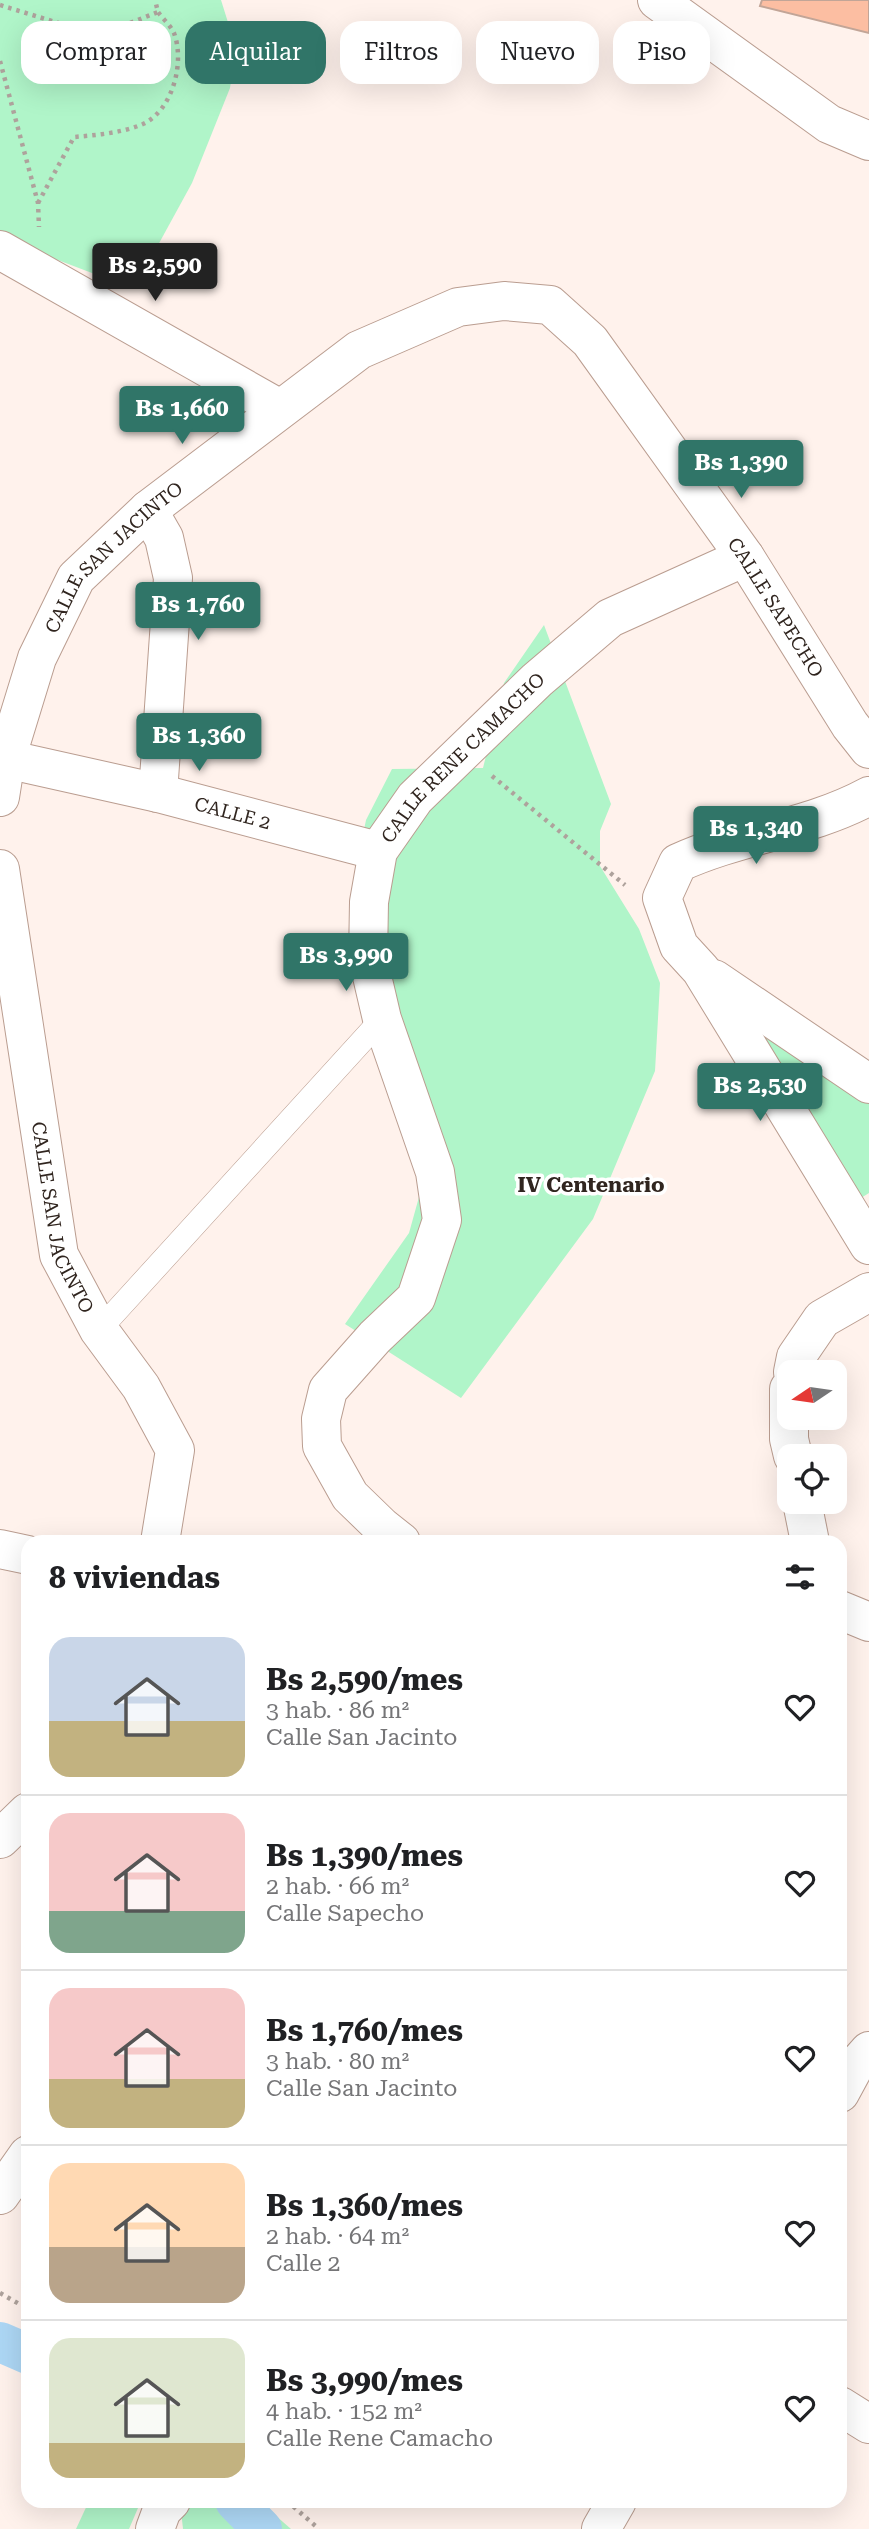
<!DOCTYPE html>
<html lang="es">
<head>
<meta charset="utf-8">
<style>
  body { margin:0; font-family:"Roboto Serif",serif; background:#f2f2f2; color:#202124; height:100vh; display:flex; flex-direction:column; font-size:26px; white-space:nowrap }
  * { box-sizing:border-box; margin:0 }
  p { font-size:23px; color:#757577 }
  .icon { flex:none; width:38px; height:38px; fill:none; stroke:currentColor; stroke-width:2; stroke-linecap:round; stroke-linejoin:round }
  .map { position:relative; flex:1; overflow:hidden }
  .side { position:absolute; left:21px; top:1535px; width:826px; height:973px; display:flex; flex-direction:column; background:#fff; border-radius:21px; box-shadow:0 7px 28px #0002 }
  .side>* { flex:none }
  .hud { position:absolute; left:21px; top:21px; width:828px; height:63px; display:flex; gap:14px }
  .needle { width:46px; rotate:257deg }
  .controls { position:absolute; left:777px; top:1360px; display:grid; gap:14px }
  .controls a { display:grid; place-items:center; width:70px; height:70px; border-radius:14px; background:#fff; box-shadow:0 7px 28px #0002; font-size:35px }
  .price { position:absolute; translate:-50% -60px; padding:0 16px; border-radius:7px; background:#307568; color:#fff; font-size:23px; line-height:46px; filter:drop-shadow(0 2px 4px #0008) }
  .price::after { content:''; position:absolute; left:50%; top:42px; width:21px; height:16px; margin-left:-10px; background:inherit; clip-path:polygon(0 0,100% 0,50% 100%) }
  .price.current { background:#222; color:#fff }
  ul { padding:0; list-style:none }
  li { display:flex; align-items:center; gap:21px; height:175px; padding:0 28px }
  li+li { border-top:2px solid #e0e0e0 }
  li span { display:grid; place-items:center; flex:none; width:196px; height:140px; border-radius:21px; color:#555 }
  li>.icon { margin-inline-start:auto }
  span .icon { width:84px; height:84px; fill:#fffc; stroke-width:1 }
  li b { font-size:30px }
  h2 { display:flex; justify-content:space-between; align-items:center; height:84px; padding:0 28px; font-size:30px }
  .chip { padding:0 24px; border-radius:21px; background:#fff; box-shadow:0 7px 28px #0002; font-size:24px; line-height:63px }
  .chip.current { background:#307568; color:#fff }
  .map>svg:first-child { display:block }
</style>
</head>
<body>
<div class="map">
<svg width="869" height="2529" viewBox="0 0 869 2529">
  <rect width="100%" height="100%" fill="#fff2ec"/>
  <!-- green -->
  <g fill="#b0f5c9">
    <polygon points="0,0 221,0 236,48 230,88 192,183 134,289 0,238"/>
    <polygon points="544,625 611,804 600,831 600,866 639,929 660,983 655,1071 593,1219 461,1398 345,1324 409,1233 424,1179 355,873 366,820 392,769 483,768 504,683"/>
    <polygon points="745,1019 869,1078 869,1193 861,1198"/>
    <polygon points="89,2501 141,2501 129,2529 76,2529"/>
    <polygon points="180,2501 259,2501 291,2529 183,2529"/>
  </g>
  <g fill="none" stroke-linecap="round" stroke-linejoin="round">
    <!-- canal -->
    <g stroke="#add7f5" stroke-width="40">
      <polyline points="0,2342 28,2354"/>
      <polyline points="235,2501 262,2529"/>
    </g>
  </g>
  <!-- building -->
  <polygon fill="#fcbea2" stroke="#c2a597" stroke-width="2" points="762,0 869,0 869,33 760,6"/>
  <g fill="none" stroke-linecap="round" stroke-linejoin="round">
    <defs>
      <polyline id="service" points="99,1330 382,1019"/>
      <g id="minor">
        <polyline points="657,0 829,124 869,141"/>
        <polyline points="0,250 280,409"/>
        <polyline points="148,510 164,538 173,578 158,793"/>
        <path id="s1" d="M6,759L158,793L378,851"/>
        <path d="M869,796C810,828 739,835 678,863L662,898L679,946L701,970L869,1245"/>
        <path id="s2" d="M0,797L6,759L37,658L76,578L148,510L359,350L458,307L504,301L550,305L590,341L745,557L850,725L869,749"/>
        <path id="s3" d="M0,869L59,1255L99,1330L141,1387L175,1450L160,1542"/>
        <polyline points="714,979 869,1084"/>
        <polyline points="793,1372 796,1357 822,1319 869,1292"/>
        <polyline points="789,1389 789,1439 793,1456"/>
        <polyline points="802,1502 810,1542"/>
        <path id="s4" d="M401,1542L382,1527L350,1496L322,1446L321,1419L328,1390L375,1337L416,1298L442,1220L435,1172L382,1019L368,959L369,902L378,851L415,798L537,680L610,618L745,557"/>
        <polyline points="0,1549 28,1555"/>
        <polyline points="840,1610 869,1622"/>
        <polyline points="0,1839 28,1812"/>
        <polyline points="0,2195 28,2155"/>
        <polyline points="840,2406 869,2424"/>
        <polyline points="155,2529 162,2510 171,2501"/>
      </g>
      <g id="secondary">
        <polyline points="840,2093 853,2069 869,2051"/>
        <polyline points="601,2529 617,2501"/>
      </g>
    </defs>
    <!-- service casing -->
    <use href="#service" stroke="#ba9d90" stroke-width="24"/>
    <!-- minor casing -->
    <use href="#minor" stroke="#ba9d90" stroke-width="40"/>
    <!-- secondary casing -->
    <use href="#secondary" stroke="#ba9d90" stroke-width="40"/>
    <!-- path -->
    <g stroke="#aea29c" stroke-width="4.5" stroke-dasharray="3.5 5" stroke-linecap="butt">
      <polyline points="0,5 91,33 115,29 158,12 155,0"/>
      <polyline points="0,61 38,203 39,227"/>
      <path d="M38,203L74,137C97,135 122,133 143,124C173,110 185,62 174,33C171,26 163,19 158,12"/>
      <polyline points="492,776 625,885"/>
      <polyline points="0,2293 28,2309"/>
      <polyline points="287,2501 319,2529"/>
    </g>
    <!-- service -->
    <use href="#service" stroke="#fff" stroke-width="23"/>
    <!-- minor -->
    <use href="#minor" stroke="#fff" stroke-width="38"/>
    <!-- secondary -->
    <use href="#secondary" stroke="#fff" stroke-width="38"/>
  </g>
  <g text-anchor="middle" dominant-baseline="central" stroke-width="7" stroke-linejoin="round" paint-order="stroke">
    <!-- street labels -->
    <g font-size="19" fill="#30251f" stroke="#fff">
      <text stroke="none"><textPath href="#s2" startOffset="273">CALLE SAN JACINTO</textPath></text>
      <text stroke="none"><textPath href="#s2" startOffset="1176">CALLE SAPECHO</textPath></text>
      <text stroke="none"><textPath href="#s4" startOffset="900">CALLE RENE CAMACHO</textPath></text>
      <text stroke="none"><textPath href="#s1" startOffset="233">CALLE 2</textPath></text>
      <text stroke="none"><textPath href="#s3" startOffset="355">CALLE SAN JACINTO</textPath></text>
    </g>
    <!-- neighbourhood labels -->
    <g font-size="21" font-weight="bold" fill="#30251f" stroke="#fff">
      <text x="591" y="1185">IV Centenario</text>
    </g>
  </g>
</svg>
<div class="controls">
<a><svg class="needle" viewBox="-14 -14 28 28"><path d="M0-13l5 13h-10z" fill="#e53935"/><path d="M0 13l5-13h-10z" fill="#757577"/></svg></a>
<a><svg class="icon" aria-label="locate" viewBox="0 0 24 24"><circle cx="12" cy="12" r="6"/><path d="M12 2v4M12 18v4M2 12h4M18 12h4"/></svg></a>
</div>
<b class="price current" style="left:155px;top:303px">Bs 2,590</b>
<b class="price" style="left:182px;top:446px">Bs 1,660</b>
<b class="price" style="left:741px;top:500px">Bs 1,390</b>
<b class="price" style="left:198px;top:642px">Bs 1,760</b>
<b class="price" style="left:199px;top:773px">Bs 1,360</b>
<b class="price" style="left:756px;top:866px">Bs 1,340</b>
<b class="price" style="left:346px;top:993px">Bs 3,990</b>
<b class="price" style="left:760px;top:1123px">Bs 2,530</b>
<div class="hud">
<a class="chip">Comprar</a>
<a class="chip current">Alquilar</a>
<a class="chip">Filtros</a>
<a class="chip">Nuevo</a>
<a class="chip">Piso</a>
</div>
<section class="side">
<h2>8 viviendas<svg class="icon" aria-label="filters" viewBox="0 0 24 24"><path d="M4 7h16M4 17h16"/><circle cx="9" cy="7" r="2"/><circle cx="15" cy="17" r="2"/></svg></h2>
<ul>
<li><span style="background:linear-gradient(#c9d6e8 60%,#c2b280 0)"><svg class="icon" aria-label="home" viewBox="0 0 24 24"><path d="M3 11l9-7 9 7M6 9v11h12V9"/></svg></span><div><b>Bs 2,590/mes</b><p>3 hab. · 86 m²</p><p>Calle San Jacinto</p></div><svg class="icon" aria-label="heart" viewBox="0 0 24 24"><path d="M12 20l-8-8c-3-5 5-10 8-4 3-6 11-1 8 4z"/></svg></li>
<li><span style="background:linear-gradient(#f6c9c9 70%,#7fa58c 0)"><svg class="icon" aria-label="home" viewBox="0 0 24 24"><path d="M3 11l9-7 9 7M6 9v11h12V9"/></svg></span><div><b>Bs 1,390/mes</b><p>2 hab. · 66 m²</p><p>Calle Sapecho</p></div><svg class="icon" aria-label="heart" viewBox="0 0 24 24"><path d="M12 20l-8-8c-3-5 5-10 8-4 3-6 11-1 8 4z"/></svg></li>
<li><span style="background:linear-gradient(#f6c9c9 65%,#c2b280 0)"><svg class="icon" aria-label="home" viewBox="0 0 24 24"><path d="M3 11l9-7 9 7M6 9v11h12V9"/></svg></span><div><b>Bs 1,760/mes</b><p>3 hab. · 80 m²</p><p>Calle San Jacinto</p></div><svg class="icon" aria-label="heart" viewBox="0 0 24 24"><path d="M12 20l-8-8c-3-5 5-10 8-4 3-6 11-1 8 4z"/></svg></li>
<li><span style="background:linear-gradient(#ffd9b3 60%,#b9a48a 0)"><svg class="icon" aria-label="home" viewBox="0 0 24 24"><path d="M3 11l9-7 9 7M6 9v11h12V9"/></svg></span><div><b>Bs 1,360/mes</b><p>2 hab. · 64 m²</p><p>Calle 2</p></div><svg class="icon" aria-label="heart" viewBox="0 0 24 24"><path d="M12 20l-8-8c-3-5 5-10 8-4 3-6 11-1 8 4z"/></svg></li>
<li><span style="background:linear-gradient(#dfe7d0 75%,#c2b280 0)"><svg class="icon" aria-label="home" viewBox="0 0 24 24"><path d="M3 11l9-7 9 7M6 9v11h12V9"/></svg></span><div><b>Bs 3,990/mes</b><p>4 hab. · 152 m²</p><p>Calle Rene Camacho</p></div><svg class="icon" aria-label="heart" viewBox="0 0 24 24"><path d="M12 20l-8-8c-3-5 5-10 8-4 3-6 11-1 8 4z"/></svg></li>
</ul>
</section>
</div>
</body>
</html>
